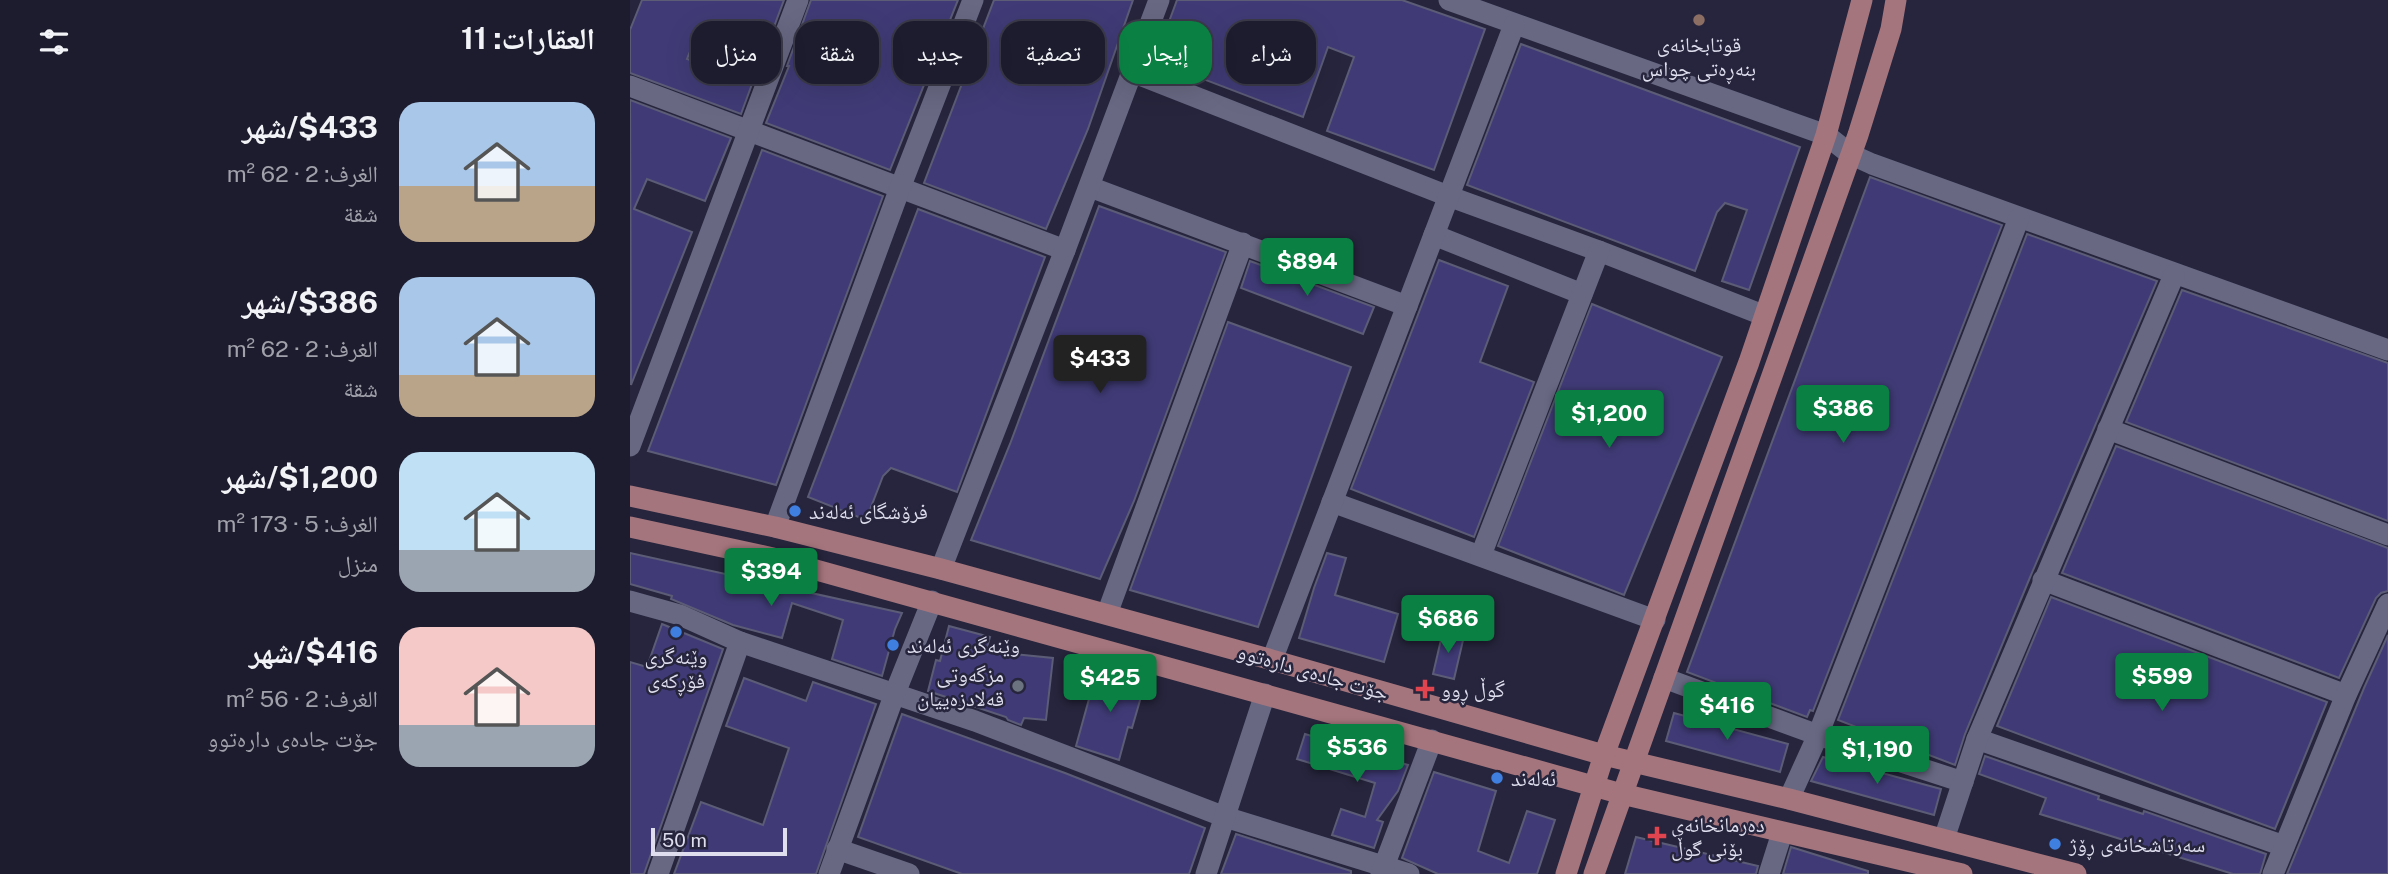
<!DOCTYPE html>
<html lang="ar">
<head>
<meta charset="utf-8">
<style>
  body { margin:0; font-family:"Public Sans","Noto Naskh Arabic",sans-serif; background:#29293a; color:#f1f3f6; direction:rtl; height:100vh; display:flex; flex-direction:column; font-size:26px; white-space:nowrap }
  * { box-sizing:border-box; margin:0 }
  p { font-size:23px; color:#a0a1aa }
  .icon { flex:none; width:38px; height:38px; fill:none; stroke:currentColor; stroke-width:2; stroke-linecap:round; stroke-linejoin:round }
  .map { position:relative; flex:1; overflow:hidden; direction:ltr }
  .panel { display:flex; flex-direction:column; background:#1c1c2e; width:630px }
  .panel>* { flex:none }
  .hud { position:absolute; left:21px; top:21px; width:665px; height:63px; direction:rtl; display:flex; gap:14px }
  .scale { position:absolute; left:21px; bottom:18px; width:136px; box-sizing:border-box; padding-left:7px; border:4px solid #dedeee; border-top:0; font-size:19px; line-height:24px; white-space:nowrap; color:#dedeee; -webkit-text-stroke:5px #26253d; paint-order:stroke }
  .price { position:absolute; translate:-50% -60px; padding:0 16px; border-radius:7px; background:#0b8043; color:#fff; font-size:23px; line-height:46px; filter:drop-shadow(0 2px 4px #0008) }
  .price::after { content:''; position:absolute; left:50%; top:42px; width:21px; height:16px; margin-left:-10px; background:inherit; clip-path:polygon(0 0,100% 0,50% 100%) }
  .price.active { background:#222; color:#fff }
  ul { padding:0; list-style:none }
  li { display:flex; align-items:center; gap:21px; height:175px; padding:0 35px }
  li span { display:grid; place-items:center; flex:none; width:196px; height:140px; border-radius:21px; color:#555 }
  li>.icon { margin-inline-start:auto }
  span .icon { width:84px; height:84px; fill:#fffc; stroke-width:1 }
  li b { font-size:30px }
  h2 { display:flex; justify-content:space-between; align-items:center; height:84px; padding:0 35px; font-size:30px }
  .chip { padding:0 24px; border-radius:21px; background:#1c1c2e; box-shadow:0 7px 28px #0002,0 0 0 2px #3a3a4a; font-size:24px; line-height:63px }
  .chip.active { background:#0b8043; color:#fff }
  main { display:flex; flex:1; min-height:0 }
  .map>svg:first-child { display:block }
</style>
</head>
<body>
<main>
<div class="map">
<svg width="1758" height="874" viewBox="0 0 1758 874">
  <rect width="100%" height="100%" fill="#26253d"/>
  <!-- building -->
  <g fill="#403b76" stroke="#5c5c77" stroke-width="2">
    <polygon points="12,0 154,0 133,56 68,32 57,59 122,84 111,114 0,73 0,30"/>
    <polygon points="181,0 328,0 260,170 136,123 159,66 157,66"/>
    <polygon points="364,0 503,0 458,129 416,229 294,183"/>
    <polygon points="547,0 772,0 855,29 804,170 697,131 724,57 698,47 673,117 573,79 574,75 526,57"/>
    <polygon points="891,44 1170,147 1119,290 1092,281 1117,210 1095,203 1087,212 1065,271 837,185"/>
    <polygon points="0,100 101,138 75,201 17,179 4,209 62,232 1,385"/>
    <polygon points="132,150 253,196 146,485 18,451"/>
    <polygon points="1240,177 1372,225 1183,711 1180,710 1177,717 1057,672"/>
    <polygon points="469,206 596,252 504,501 470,579 341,540 380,444"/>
    <polygon points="288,209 415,257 327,492 261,468 253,476 236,520 178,497"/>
    <polygon points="1397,234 1527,281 1401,575 1335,734 1325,765 1208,720"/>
    <polygon points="809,260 878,286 850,362 904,382 844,537 721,489"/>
    <polygon points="620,261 744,307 733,334 611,288"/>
    <polygon points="1552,290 1758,363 1758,521 1496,422"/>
    <polygon points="962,304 1092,357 994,595 868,546"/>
    <polygon points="598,322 721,367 628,627 500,590"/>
    <polygon points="1486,446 1758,548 1758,591 1751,593 1746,598 1709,678 1432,573"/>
    <polygon points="0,553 272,613 265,629 252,676 202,659 213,620 162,603 152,638 103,625 41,599 42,596 0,584"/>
    <polygon points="697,553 716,558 705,595 768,614 754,662 669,638 684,588"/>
    <polygon points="1421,597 1697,702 1645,829 1367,726"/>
    <polygon points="32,624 93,649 14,874 0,874 0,662 17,667"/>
    <polygon points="319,626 360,637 356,651 423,658 416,720 394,718 391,725 378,720 376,717 298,691 306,660 310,661"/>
    <polygon points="813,631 834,636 824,679 803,674"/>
    <polygon points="1758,635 1758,874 1657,874 1734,688"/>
    <polygon points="467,670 515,683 502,728 498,727 489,760 446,746"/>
    <polygon points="114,678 176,701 183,682 246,704 186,874 44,874 71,802 133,825 159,748 96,726"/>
    <polygon points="1044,713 1158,744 1150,772 1036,741"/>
    <polygon points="272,714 435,773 575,828 559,874 332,874 228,837"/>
    <polygon points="675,734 778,765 768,791 747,820 753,822 744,848 702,835 711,809 735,817 745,783 667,759"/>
    <polygon points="1355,756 1469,796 1468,799 1513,814 1514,811 1636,854 1630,874 1603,874 1410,814 1416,798 1349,774"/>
    <polygon points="1193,757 1311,789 1304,815 1181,781"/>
    <polygon points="804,772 866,791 848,851 879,863 897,811 925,820 907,874 808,874 772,858"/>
    <polygon points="606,834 721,871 721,874 591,874"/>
    <polygon points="1006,837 1128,866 1126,874 995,874"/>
    <polygon points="1161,847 1238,871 1238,874 1153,874"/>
  </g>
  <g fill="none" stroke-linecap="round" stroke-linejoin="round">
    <!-- minor -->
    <g stroke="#686883" stroke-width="21">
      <polyline points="819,0 1196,135 1220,154 1242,164 1758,350"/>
      <polyline points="502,72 818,196 969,251 1133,315"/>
      <polyline points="0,86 435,250"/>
      <polyline points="460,187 777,306"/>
      <polyline points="804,235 952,294"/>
      <polyline points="1478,429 1758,535"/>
      <polyline points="0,446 168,0"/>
      <polyline points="702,502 1025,620"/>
      <polyline points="145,527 270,188 343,0"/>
      <polyline points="851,555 969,251"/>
      <polyline points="311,569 435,250 529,0"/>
      <polyline points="1413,580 1716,695"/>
      <polyline points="0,601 50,615 110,642 345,721 595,817 779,874"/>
      <polyline points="477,614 613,243"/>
      <polyline points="642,660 884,25"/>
      <polyline points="1034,678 1188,735 1333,782"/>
      <polyline points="1347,739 1654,846"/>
      <polyline points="1159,799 1188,735 1389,218"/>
      <polyline points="1314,839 1347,739 1544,275"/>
      <polyline points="207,849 279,874"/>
      <polyline points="28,874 110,642"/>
      <polyline points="199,874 265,693 302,601"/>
      <polyline points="576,874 635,694"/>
      <polyline points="751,874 802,740"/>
      <polyline points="1139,874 1152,833"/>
      <polyline points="1643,874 1716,695 1758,604"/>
    </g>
    <!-- major -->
    <g stroke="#a5757d" stroke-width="21">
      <polyline points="0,496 145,527 311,569 642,660 974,755 1159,799 1446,874"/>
      <polyline points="0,527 143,558 992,794 1332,874"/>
      <polyline points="936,874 974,755 1119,362 1196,135 1232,0"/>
      <polyline points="964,874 1228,135 1261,29 1266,0"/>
    </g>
  </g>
  <!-- markers -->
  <circle fill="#8d6e63" stroke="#26253d" stroke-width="2.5" cx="1069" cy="20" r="7"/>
  <g fill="#3f7fe0" stroke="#26253d" stroke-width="2.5">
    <circle cx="165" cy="511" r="7"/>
    <circle cx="46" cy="632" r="7"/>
    <circle cx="263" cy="645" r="7"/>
    <circle cx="867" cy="778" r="7"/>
    <circle cx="1425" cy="844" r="7"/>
  </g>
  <circle fill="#6b7280" stroke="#26253d" stroke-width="2.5" cx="388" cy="686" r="7"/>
  <g fill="#e0444e" stroke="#26253d" stroke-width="2.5">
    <path d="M791.5 678.5h7v7h7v7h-7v7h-7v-7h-7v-7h7z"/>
    <path d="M1023.5 825.5h7v7h7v7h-7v7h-7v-7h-7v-7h7z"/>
  </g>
  <g text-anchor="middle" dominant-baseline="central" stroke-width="5" stroke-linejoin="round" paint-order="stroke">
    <!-- poi labels -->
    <g font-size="21" fill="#dedeee" stroke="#26253d" text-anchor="start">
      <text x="1069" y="44" text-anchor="middle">قوتابخانەی<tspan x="1069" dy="24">بنەڕەتی چواس</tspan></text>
      <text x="179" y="511">فرۆشگای ئەلەند</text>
      <text x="277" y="645">وێنەگری ئەلەند</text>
      <text x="46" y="656" text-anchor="middle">وێنەگری<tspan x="46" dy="24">فۆڕکەی</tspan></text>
      <text x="374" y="674" text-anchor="end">مزگەوتی<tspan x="374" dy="24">قەلادزەییان</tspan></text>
      <text x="811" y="689">گوڵ ڕوو</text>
      <text x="881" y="778">ئەلەند</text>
      <text x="1041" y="824">دەرمانخانەی<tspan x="1041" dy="24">بۆنی گوڵ</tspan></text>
      <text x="1439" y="844">سەرتاشخانەی ڕۆژ</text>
    </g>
    <!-- street labels -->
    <g font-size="21" fill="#dedeee" stroke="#26253d">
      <text transform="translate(683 672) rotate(16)">جۆت جادەی دارەتوو</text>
    </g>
  </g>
</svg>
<div class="scale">50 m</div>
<b class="price" style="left:677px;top:298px">$894</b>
<b class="price active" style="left:470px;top:395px">$433</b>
<b class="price" style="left:1213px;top:445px">$386</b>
<b class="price" style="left:979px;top:450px">$1,200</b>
<b class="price" style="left:141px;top:608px">$394</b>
<b class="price" style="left:818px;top:655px">$686</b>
<b class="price" style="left:1532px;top:713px">$599</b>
<b class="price" style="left:480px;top:714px">$425</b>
<b class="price" style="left:1097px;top:742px">$416</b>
<b class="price" style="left:727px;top:784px">$536</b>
<b class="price" style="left:1247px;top:786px">$1,190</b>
<div class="hud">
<a class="chip">شراء</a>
<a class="chip active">إيجار</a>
<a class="chip">تصفية</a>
<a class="chip">جديد</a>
<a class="chip">شقة</a>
<a class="chip">منزل</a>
</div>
</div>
<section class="panel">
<h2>العقارات: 11<svg class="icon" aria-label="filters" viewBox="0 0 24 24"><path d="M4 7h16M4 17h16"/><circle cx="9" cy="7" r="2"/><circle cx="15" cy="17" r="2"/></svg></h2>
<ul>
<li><span style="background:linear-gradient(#a9c7e8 60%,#b9a48a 0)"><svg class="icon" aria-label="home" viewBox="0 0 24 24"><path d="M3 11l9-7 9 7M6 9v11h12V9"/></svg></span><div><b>$433/شهر</b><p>الغرف: 2 · 62 m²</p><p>شقة</p></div></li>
<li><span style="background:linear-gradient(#a9c7e8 70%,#b9a48a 0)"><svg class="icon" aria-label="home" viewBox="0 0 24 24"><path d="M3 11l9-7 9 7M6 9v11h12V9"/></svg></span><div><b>$386/شهر</b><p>الغرف: 2 · 62 m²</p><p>شقة</p></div></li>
<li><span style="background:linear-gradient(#bfe0f5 70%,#9aa5b1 0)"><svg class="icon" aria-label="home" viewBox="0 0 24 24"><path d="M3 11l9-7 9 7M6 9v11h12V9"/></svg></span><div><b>$1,200/شهر</b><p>الغرف: 5 · 173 m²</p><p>منزل</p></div></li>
<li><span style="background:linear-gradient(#f6c9c9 70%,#9aa5b1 0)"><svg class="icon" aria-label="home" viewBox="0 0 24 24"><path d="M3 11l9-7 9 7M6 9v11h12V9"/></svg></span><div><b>$416/شهر</b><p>الغرف: 2 · 56 m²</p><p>جۆت جادەی دارەتوو</p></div></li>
</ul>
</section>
</main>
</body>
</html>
